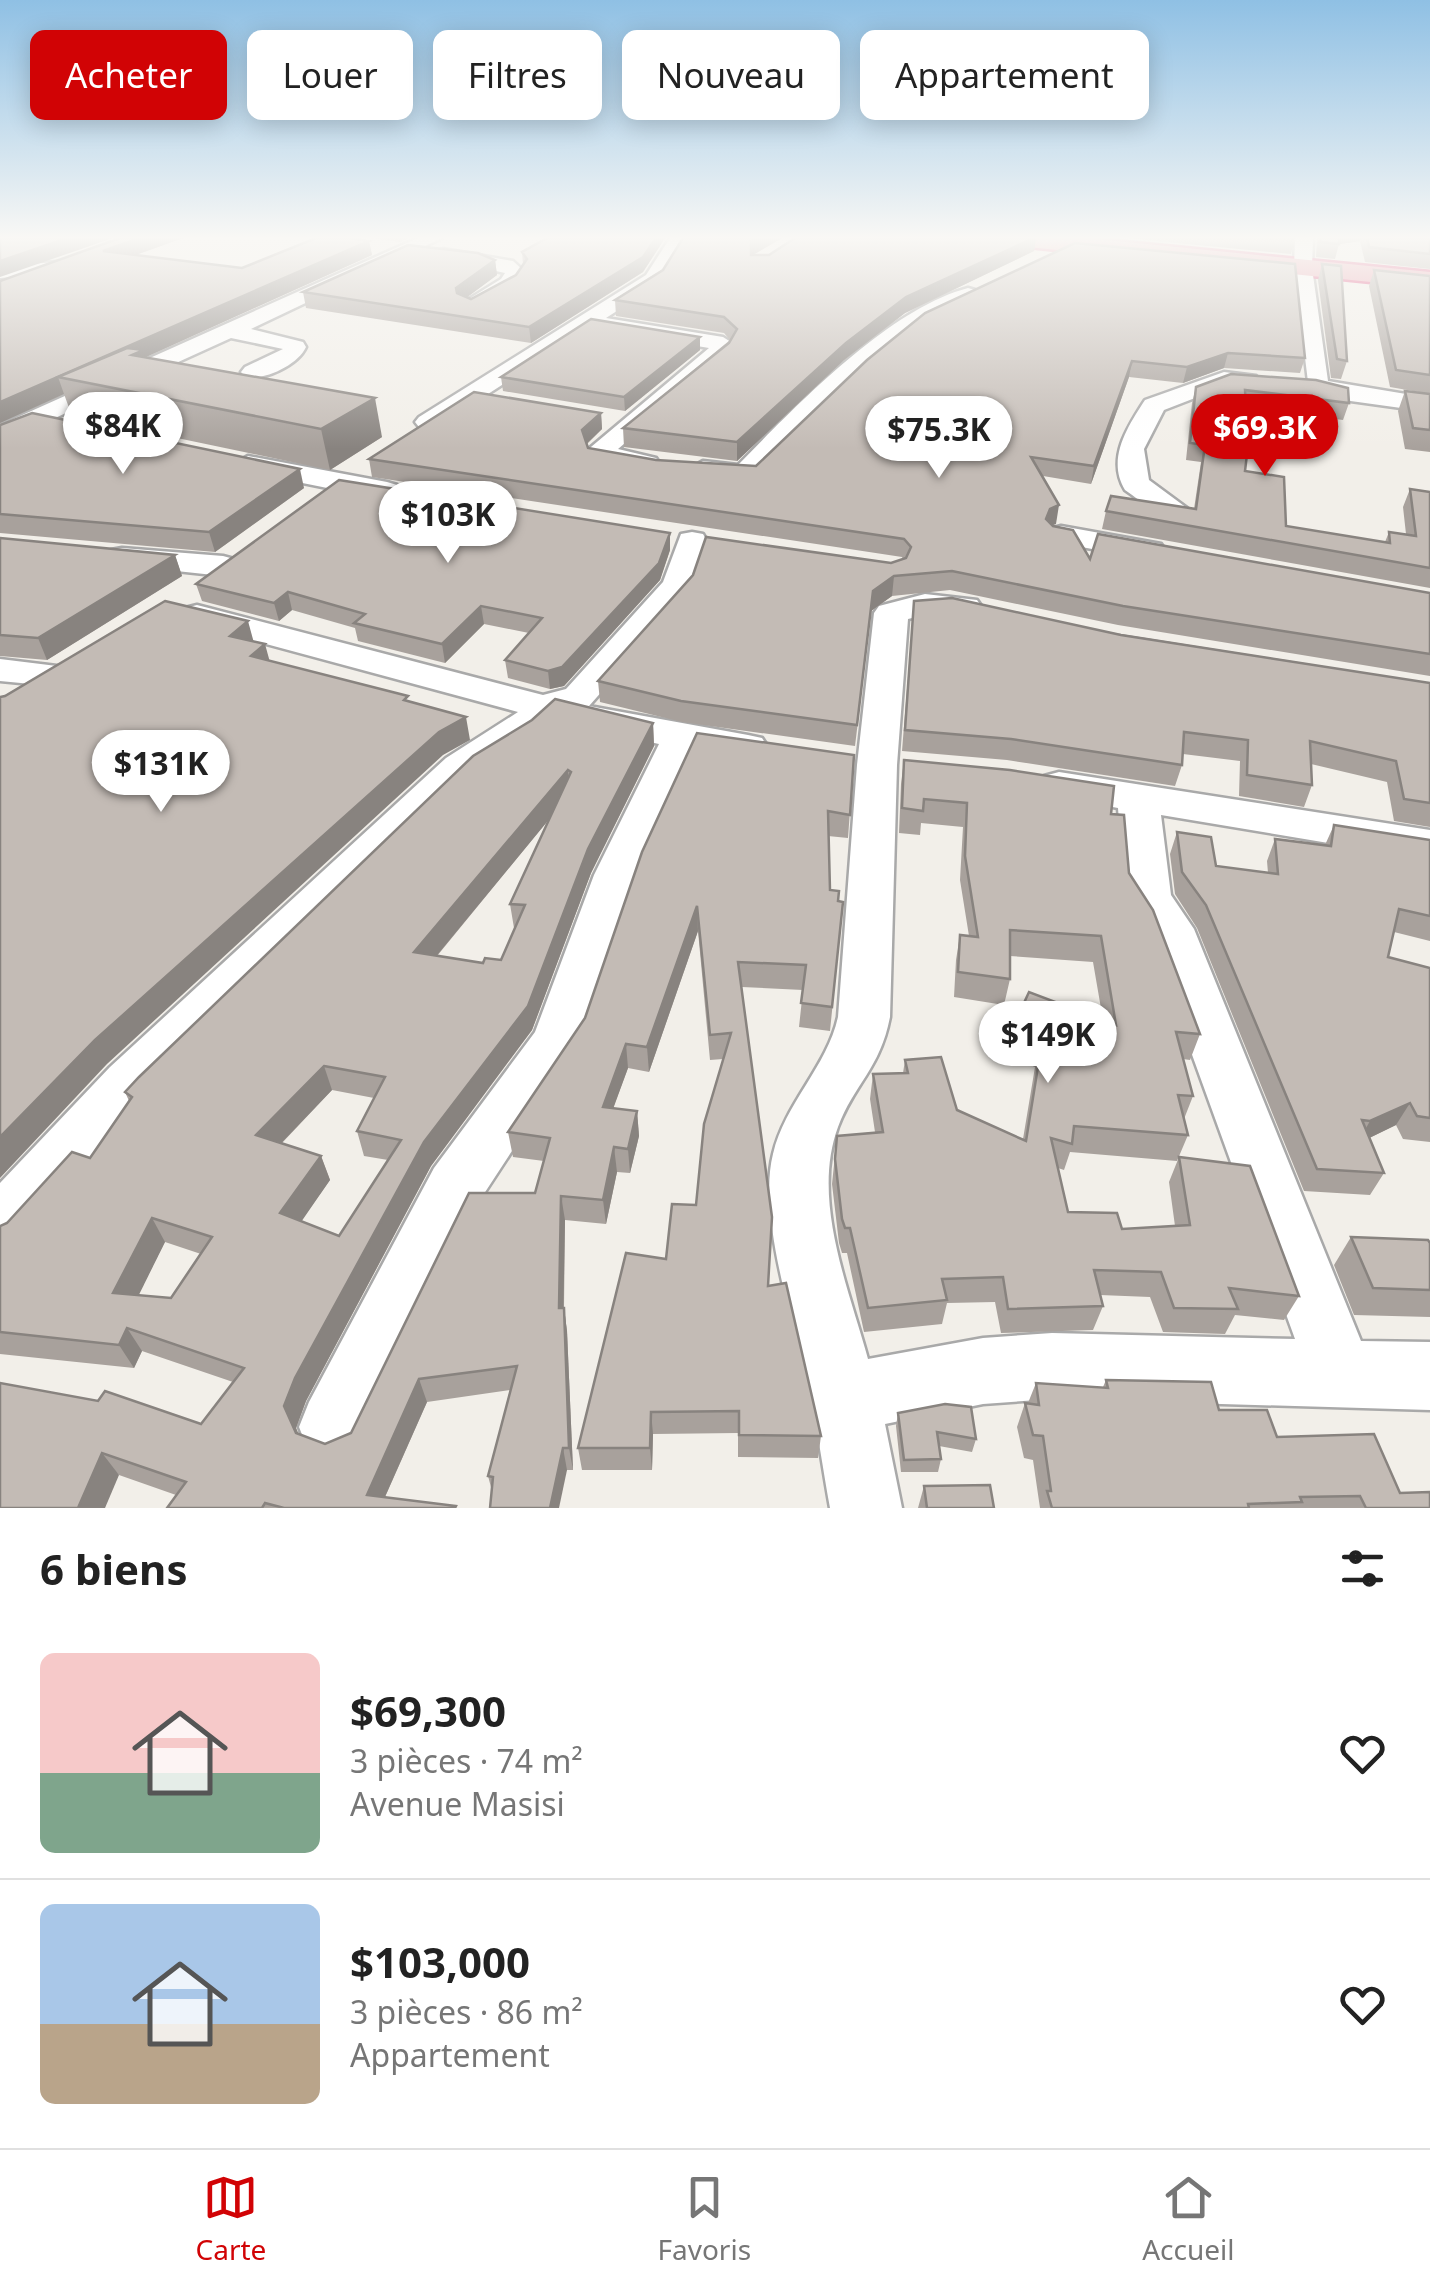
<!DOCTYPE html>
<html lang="fr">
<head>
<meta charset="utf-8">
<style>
  body { margin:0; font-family:"Noto Sans",sans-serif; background:#f2f2f2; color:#222; height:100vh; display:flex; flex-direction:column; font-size:38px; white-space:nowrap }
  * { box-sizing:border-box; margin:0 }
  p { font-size:32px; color:#767676 }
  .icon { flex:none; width:55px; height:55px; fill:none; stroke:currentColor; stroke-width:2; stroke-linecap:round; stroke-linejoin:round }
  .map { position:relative; height:1508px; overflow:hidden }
  .drawer { display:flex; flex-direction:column; background:#fff; flex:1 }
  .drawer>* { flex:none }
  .banner { position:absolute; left:30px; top:30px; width:1370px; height:90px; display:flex; gap:20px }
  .price { position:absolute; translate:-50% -85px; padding:0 22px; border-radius:35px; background:#fff; color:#222; font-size:32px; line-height:65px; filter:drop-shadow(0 2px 5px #0008) }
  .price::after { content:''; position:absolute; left:50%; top:60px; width:30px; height:22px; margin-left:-15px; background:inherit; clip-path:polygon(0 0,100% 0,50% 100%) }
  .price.on { background:#d10305; color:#fff }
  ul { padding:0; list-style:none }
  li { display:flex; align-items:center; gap:30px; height:250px; padding:0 40px }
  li+li { border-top:2px solid #e0e0e0 }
  li span { display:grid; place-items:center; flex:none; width:280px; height:200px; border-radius:15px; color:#555 }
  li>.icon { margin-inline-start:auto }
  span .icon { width:120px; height:120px; fill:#fffc; stroke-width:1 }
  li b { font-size:42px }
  h2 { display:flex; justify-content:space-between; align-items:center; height:120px; padding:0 40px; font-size:42px }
  .pill { padding:0 35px; border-radius:15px; background:#fff; box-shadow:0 5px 25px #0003; font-size:35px; line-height:90px }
  .pill.on { background:#d10305; color:#fff }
  .tabs { display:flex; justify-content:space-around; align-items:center; height:140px; border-top:2px solid #e0e0e0; background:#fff; font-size:28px; color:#767676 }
  .tabs a { display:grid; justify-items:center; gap:5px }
  .tabs .on { color:#d10305 }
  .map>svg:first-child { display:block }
</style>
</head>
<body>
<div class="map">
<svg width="1430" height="1508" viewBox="0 0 1430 1508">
  <rect width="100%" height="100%" fill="#f2efe9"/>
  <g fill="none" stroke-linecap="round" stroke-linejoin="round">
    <defs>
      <g id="minor">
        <path d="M418,238H442L251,329L303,342L306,347C298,365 264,381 245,377L241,372L245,367L283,349L231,338L0,443V425Z"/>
        <polygon points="670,238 688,238 660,283 606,318 723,337 734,344 726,357 618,449 656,458 660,464 656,470 646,472 589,458 585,452 709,348 590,328 437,427 419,427 415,422 419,417 646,275"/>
        <polygon points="1295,238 1313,238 1312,268 1328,381 1430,398 1430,412 1329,398 1309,390 1294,268"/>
        <path d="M443,249L513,261L525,272C515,290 486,314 464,310L461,306L464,302L501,279L505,273L437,258L434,254Z"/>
        <polygon points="58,262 67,268 65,272 0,278 0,266"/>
        <path d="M968,288L975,290V298C888,343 821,409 755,480L703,477L689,469L703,461L738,465C795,407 888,309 968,288Z"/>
        <path d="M1224,372L1256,376L1260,381L1248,388L1226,386L1164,410L1144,449L1149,480L1191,511L1186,517C1163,523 1143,502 1125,490C1106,459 1128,426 1145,400Z"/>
        <polygon points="248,456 387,482 397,485 401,491 397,497 387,500 238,470 234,464"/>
        <polygon points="1061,526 1150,542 1161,544 1166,551 1161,558 1150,560 1050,541 1046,535 1050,529"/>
        <polygon points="692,532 703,534 707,541 690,592 589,706 748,735 762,738 768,747 762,756 748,759 696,750 640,875 584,1041 476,1206 359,1452 334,1462 309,1452 299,1427 309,1402 434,1168 535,1032 594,875 659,744 553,721 533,740 474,776 148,1099 21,1245 0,1253 0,1183 110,1067 446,758 518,712 185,622 180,615 185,608 197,605 543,695 566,689 663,582 681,534"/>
        <polygon points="122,548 223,556 234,559 239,566 234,573 223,576 111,564 106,557 111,550"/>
        <path d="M925,594L977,600L982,607L977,614C954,620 931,613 908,619L897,765L890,1017C880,1069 854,1084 838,1127C811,1200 849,1289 868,1359L983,1338L1052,1333L1295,1339L1148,933L1125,898L1118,808L1044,794L1038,785L1044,776L1059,772L1430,830V860L1161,815L1171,895L1194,929L1361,1341L1430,1342V1410L1052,1399L983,1404L885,1424L902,1508H830C823,1470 818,1432 810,1395C796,1330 757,1217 773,1154C785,1103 827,1067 838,1017L857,765L874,613L879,606Z"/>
        <polygon points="0,659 65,667 70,675 65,683 52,686 0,681"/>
      </g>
      <polygon id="highway" points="996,238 1085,238 1430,272 1430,288 1008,245"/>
    </defs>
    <!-- minor casing -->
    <use href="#minor" stroke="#a9a9a9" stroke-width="5"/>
    <!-- highway casing -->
    <use href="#highway" stroke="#da2c69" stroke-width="5"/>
    <!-- minor -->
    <use href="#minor" fill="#fff" fill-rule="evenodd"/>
    <!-- highway -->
    <use href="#highway" fill="#e793a3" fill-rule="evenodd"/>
  </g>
  <!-- wall -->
  <g fill="#a8a19c" fill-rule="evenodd">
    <polygon points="120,238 183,238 136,255 242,268 369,241 372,255 146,357 382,437 330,470 72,416 64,394 0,423 0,281"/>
    <polygon points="370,238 409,238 400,242"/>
    <polygon points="547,238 665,238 643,272 531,343 306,308 303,292 495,260 497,275 467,297 471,299 516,275 523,264 522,252"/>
    <polygon points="683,238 782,238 753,255 769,255 795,238 1036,238 1034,251 905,313 844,360 737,461 624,447 623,428 730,340 724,333 616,316 615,300 663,270"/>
    <polygon points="1126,238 1295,238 1291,254"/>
    <polygon points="1317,238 1430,238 1430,269 1365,262 1360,241 1339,244 1335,259 1316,257"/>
    <polygon points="1322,264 1347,361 1341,379 1331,378 1318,280"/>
    <polygon points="1374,270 1430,276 1430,394 1390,387 1369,286"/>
    <polygon points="925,313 1305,358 1300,373 1224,368 1183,383 1129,377 1091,484 1043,476 1056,524 1052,525 1090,559 1430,593 1430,676 1118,625 950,590 892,596 871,611 855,746 682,722 600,702 598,681 903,559 902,557 372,477 369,459 601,413 602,429 587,444 588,448 656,460 756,466"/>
    <polygon points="700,350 625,411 503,391 501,377"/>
    <polygon points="1231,374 1349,403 1343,420 1246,407 1245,471 1286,526 1385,542 1389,532 1406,534 1403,507 1410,489 1430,492 1430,588 1102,529 1106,511 1194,509 1201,462 1186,460 1192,403 1196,387"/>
    <polygon points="1405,391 1430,394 1430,452 1405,449 1398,411"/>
    <polygon points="0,425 304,488 215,552 0,533"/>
    <polygon points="670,533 670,550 660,580 564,686 550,689 508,678 505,660 529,633 484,624 445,663 358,641 355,628 292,610 279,621 202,601 196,584"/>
    <polygon points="0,538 175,555 182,576 47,660 0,656"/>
    <polygon points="914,601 1430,683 1430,827 1394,821 1387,782 1311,764 1312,785 1304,807 1239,796 1240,761 1183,754 1182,765 1175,786 1007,760 902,751"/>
    <path d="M653,723L654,746L591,873L532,1030L431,1166L306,1401L296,1428L298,1434L325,1444L351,1433L535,1193L544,1161L513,1157L508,1132L585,1018L854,755L848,838L828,836L830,890L838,901L843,902L830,1031L799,1027L803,990L742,987L768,1286L821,1436L818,1458L738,1457V1433L653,1434L652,1470H582L578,1448L666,1259L696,1205L723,1059L710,1060L698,931L649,1072L628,1068L613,1108L637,1111L639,1136L630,1173L617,1172L606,1224L565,1220L564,1308L567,1331L573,1470H567L492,1491L488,1476L510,1390L427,1402L385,1497L456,1508H167L176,1495L119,1475L0,1383L201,1424L233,1382L142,1351L134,1368L0,1354V1226L7,1223L90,1158L129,1101L125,1092L473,756ZM549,819L510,904L514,928H515L501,960L483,963L437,956ZM332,1090L374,1098L357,1131L364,1156L388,1160L339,1236L301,1221L330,1180L321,1156L282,1143ZM165,1242L201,1254L171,1298L138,1295Z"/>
    <polygon points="904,760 1111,814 1129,873 1200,1034 1190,1060 1183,1059 1193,1096 1184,1119 1188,1135 1177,1161 1070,1152 1064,1170 1058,1168 1068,1212 1122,1229 1175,1226 1169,1182 1179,1157 1299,1296 1284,1320 1235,1315 1225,1334 1163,1332 1150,1297 1100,1295 1103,1306 1093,1330 1001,1333 995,1302 947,1303 942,1324 864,1332 847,1253 842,1253 839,1243 832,1184 837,1136 875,1132 870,1099 873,1074 903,1073 905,1060 957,1110 1023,1139 1035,1067 1005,1054 1012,1029 1103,1020 1093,962 1010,956 1010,979 1004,1005 954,997 956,960 960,935 969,936 960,880 963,827 921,823 920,835 899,833 901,784"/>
    <polygon points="1334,825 1430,840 1430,941 1394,932 1388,957 1430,968 1430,1142 1403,1139 1396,1125 1369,1138 1384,1173 1370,1195 1304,1191 1197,928 1175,894 1170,854 1177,832 1216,866 1268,873 1267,861 1275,839 1325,845"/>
    <polygon points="1351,1237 1430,1243 1430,1317 1354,1315 1334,1265"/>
    <polygon points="1106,1380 1219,1410 1430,1508 1040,1508 1033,1460 1024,1458 1017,1427 1025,1403 1028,1403 1036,1383 1103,1387"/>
    <polygon points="898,1413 976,1439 972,1452 939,1446 941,1459 938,1472 901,1472 896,1426"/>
    <polygon points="924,1486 994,1508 918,1508"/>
  </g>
  <!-- shaded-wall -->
  <g fill="#88837f">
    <polygon points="68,238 113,238 0,277 0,261"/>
    <polygon points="140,238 183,238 107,265 103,251"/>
    <polygon points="656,238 665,238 643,272 531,343 529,327"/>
    <polygon points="757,238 782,238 751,256 751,241"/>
    <polygon points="1034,238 1036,238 1034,251 905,313 844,360 737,461 737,442 846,343 906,297"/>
    <polygon points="1336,238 1361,238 1360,241 1334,245"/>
    <polygon points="369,241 372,255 146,357 58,377 64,394 0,423 0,402"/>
    <polygon points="495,260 497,275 458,304 456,288"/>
    <polygon points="700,337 700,350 625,411 624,397"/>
    <polygon points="1228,353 1224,368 1183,383 1187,367"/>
    <polygon points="1132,361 1129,377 1091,484 1094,466"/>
    <polygon points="375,398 382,437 330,470 321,429"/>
    <polygon points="601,413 602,429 583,447 582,430"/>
    <polygon points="300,469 304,488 215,552 209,532"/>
    <polygon points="1059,505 1056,524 1047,527 1046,519 1050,509"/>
    <polygon points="670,533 670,550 660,580 564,686 550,689 548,671"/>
    <polygon points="175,555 182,576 47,660 38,638"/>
    <polygon points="894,576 892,596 871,611 855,746 873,591"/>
    <polygon points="288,592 292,610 279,621 274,603"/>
    <polygon points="481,606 484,624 445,663 442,644"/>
    <polygon points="248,621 254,643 230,636"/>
    <polygon points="265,644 271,666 251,656"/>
    <polygon points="466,717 470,740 443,755 107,1064 0,1178 0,1137 95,1040 439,732"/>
    <polygon points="653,723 654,746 591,873 532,1030 431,1166 306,1401 296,1428 308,1455 284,1406 295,1378 424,1142 588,849"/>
    <polygon points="568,770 570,794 419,977 414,952"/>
    <polygon points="697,906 698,931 649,1072 647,1047"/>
    <polygon points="626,1044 628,1068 605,1131 603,1107"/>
    <polygon points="324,1066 332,1090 266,1159 256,1135"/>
    <polygon points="1410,1103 1396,1125 1357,1144 1370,1121"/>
    <polygon points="637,1111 639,1136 630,1173 628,1149"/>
    <polygon points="614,1147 617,1172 606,1224 603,1200"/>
    <polygon points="321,1156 330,1180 290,1238 280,1213"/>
    <polygon points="561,1196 565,1220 563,1332 559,1308"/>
    <polygon points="152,1218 165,1242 128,1317 113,1293"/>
    <polygon points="564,1308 567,1331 573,1470 569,1448"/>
    <polygon points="127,1328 142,1351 134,1368 119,1345"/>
    <polygon points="419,1379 427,1402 380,1508 367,1495"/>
    <polygon points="651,1412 653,1434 652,1470 650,1448"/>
    <polygon points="563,1448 567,1470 559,1508 550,1508"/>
    <polygon points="102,1453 119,1475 105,1508 78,1508"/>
  </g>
  <!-- building -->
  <g fill="#c3bbb5" stroke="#88837f" stroke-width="2.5" fill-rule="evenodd">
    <polygon points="0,238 68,238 0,261"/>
    <polygon points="120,238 140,238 103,251 242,268 316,238 349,238 369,241 0,402 0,281"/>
    <polygon points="547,238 656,238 643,257 529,327 303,292 408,245 478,253 495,260 456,288 457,293 471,299 516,275 527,259 522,252"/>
    <polygon points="683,238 757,238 751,241 751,255 769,255 795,238 1034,238 906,297 846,343 737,442 623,428 729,343 737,329 724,317 615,300 663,270"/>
    <polygon points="1321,238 1339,238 1339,244 1320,242"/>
    <polygon points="1367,238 1430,238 1430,254 1369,247"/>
    <polygon points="1075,243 1295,264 1305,358 1228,353 1187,367 1132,361 1094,466 1031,457 1059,505 1050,509 1046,519 1053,526 1073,530 1090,559 1098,534 1430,593 1430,654 1123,606 952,571 894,576 873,591 857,725 681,701 598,681 693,575 706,537 891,563 906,558 911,547 904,539 369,459 474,392 601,413 582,430 588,448 656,460 756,466 867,360 925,313"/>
    <polygon points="1322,264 1341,266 1347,361 1337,359"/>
    <polygon points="1374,270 1430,276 1430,375 1396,370"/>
    <polygon points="591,319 700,337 624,397 501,377"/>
    <polygon points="127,348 144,350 132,355 375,398 321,429 58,377"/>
    <polygon points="1231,374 1316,380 1348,388 1349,403 1245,390 1248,446 1245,471 1284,477 1286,526 1390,543 1389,532 1416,536 1410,489 1430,492 1430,568 1106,511 1111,496 1196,509 1205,445 1190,443 1196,387"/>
    <polygon points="1405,391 1430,394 1430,430 1413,428"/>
    <polygon points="32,413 300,469 209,532 0,514 0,425"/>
    <polygon points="339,480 670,533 659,563 562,667 548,671 505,660 542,618 481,606 442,644 354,623 365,614 288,592 274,603 196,584"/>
    <polygon points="0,538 175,555 38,638 0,635"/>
    <polygon points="952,598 1121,635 1430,683 1430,803 1404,799 1396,761 1310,741 1312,785 1247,775 1248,740 1184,732 1182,765 1011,739 905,730 914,601"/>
    <polygon points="165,601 248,621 230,636 265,644 251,656 408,696 404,700 466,717 439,732 95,1040 0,1137 0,697 5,696"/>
    <path d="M555,699L653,723L588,849L528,1006L424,1142L295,1378L284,1406L296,1433L325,1444L351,1433L469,1193H535L550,1138L508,1132L585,1018L642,852L697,733L854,755L850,815L828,811L830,890L839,891L838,901L843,902L832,1007L801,1003L806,965L738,962L772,1217L768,1286L786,1283L821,1436L739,1435V1411L651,1412L650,1448H578L626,1253L666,1259L672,1204L696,1205L704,1124L731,1033L710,1035L697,906L647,1047L626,1044L603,1107L637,1111L628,1149L614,1147L603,1200L561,1196L559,1308H564L569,1448H563L550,1508H490L493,1477L488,1476L517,1366L419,1379L367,1495L456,1506L455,1508H284L265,1503L262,1508H167L186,1482L102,1453L78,1508H0V1383L98,1401L105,1391L201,1424L244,1368L127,1328L119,1345L0,1332V1226L7,1223L72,1152L90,1158L132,1097L125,1092L139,1077L473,756L532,720ZM568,770L571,772L510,904L525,905L501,960L485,958L483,963L414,952ZM324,1066L385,1077L357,1131L401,1140L339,1236L280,1213L321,1156L256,1135ZM152,1218L212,1237L171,1298L113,1293Z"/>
    <polygon points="904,760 1010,770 1114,786 1111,814 1124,815 1129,873 1153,910 1200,1034 1176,1032 1193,1096 1178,1095 1188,1135 1074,1126 1072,1144 1051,1138 1068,1212 1117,1213 1122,1229 1190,1225 1179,1157 1250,1166 1299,1296 1229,1288 1238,1309 1174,1308 1161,1272 1094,1270 1103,1306 1008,1309 1003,1277 942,1279 947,1300 868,1308 850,1228 845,1228 842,1219 835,1159 837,1136 883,1132 873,1074 908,1073 905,1060 941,1057 957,1110 1026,1141 1042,1042 1012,1029 1029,992 1116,1025 1101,936 1010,930 1010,979 958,972 960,935 978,937 965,856 967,803 924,799 923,811 902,808"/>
    <polygon points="1334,825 1430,840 1430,916 1399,909 1388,957 1430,968 1430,1118 1417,1116 1410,1103 1370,1121 1362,1120 1384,1173 1317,1169 1206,905 1182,872 1177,832 1211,837 1216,866 1278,874 1275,839 1331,846"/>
    <polygon points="1351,1237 1428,1240 1430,1243 1430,1290 1373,1288"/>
    <polygon points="1106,1380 1211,1382 1219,1410 1267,1410 1277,1437 1374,1434 1400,1493 1430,1492 1430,1508 1366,1508 1360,1496 1300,1497 1302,1502 1248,1504 1249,1508 1052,1508 1047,1491 1051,1491 1043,1436 1033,1435 1025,1403 1039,1405 1036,1383 1108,1388"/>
    <polygon points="945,1404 971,1407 976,1439 937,1432 941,1459 904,1460 898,1413"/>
    <polygon points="990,1485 994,1508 927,1508 924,1486"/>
  </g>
  <!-- sky -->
  <linearGradient id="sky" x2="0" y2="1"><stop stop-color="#8fc0e4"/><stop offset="0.53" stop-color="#f9f8f5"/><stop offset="1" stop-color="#f9f8f5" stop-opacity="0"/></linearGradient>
  <rect width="1430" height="449" fill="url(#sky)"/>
</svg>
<b class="price" style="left:123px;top:477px">$84K</b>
<b class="price on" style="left:1265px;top:479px">$69.3K</b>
<b class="price" style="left:939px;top:481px">$75.3K</b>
<b class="price" style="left:448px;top:566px">$103K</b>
<b class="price" style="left:161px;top:815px">$131K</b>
<b class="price" style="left:1048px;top:1086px">$149K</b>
<div class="banner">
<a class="pill on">Acheter</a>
<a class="pill">Louer</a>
<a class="pill">Filtres</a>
<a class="pill">Nouveau</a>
<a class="pill">Appartement</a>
</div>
</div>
<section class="drawer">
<h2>6 biens<svg class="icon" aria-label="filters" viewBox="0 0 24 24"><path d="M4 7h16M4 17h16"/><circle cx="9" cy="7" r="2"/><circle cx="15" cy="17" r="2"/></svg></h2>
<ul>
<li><span style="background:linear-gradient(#f6c9c9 60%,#7fa58c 0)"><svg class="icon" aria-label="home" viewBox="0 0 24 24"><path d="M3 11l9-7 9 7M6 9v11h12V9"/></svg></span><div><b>$69,300</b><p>3 pièces · 74 m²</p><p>Avenue Masisi</p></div><svg class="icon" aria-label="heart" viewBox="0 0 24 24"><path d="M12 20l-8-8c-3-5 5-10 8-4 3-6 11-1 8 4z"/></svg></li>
<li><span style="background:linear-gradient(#a9c7e8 60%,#b9a48a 0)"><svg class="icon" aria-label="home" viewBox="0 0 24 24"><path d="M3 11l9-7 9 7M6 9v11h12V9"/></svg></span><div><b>$103,000</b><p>3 pièces · 86 m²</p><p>Appartement</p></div><svg class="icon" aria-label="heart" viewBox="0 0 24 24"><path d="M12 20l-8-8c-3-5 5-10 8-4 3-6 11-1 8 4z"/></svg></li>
</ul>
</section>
<nav class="tabs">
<a class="on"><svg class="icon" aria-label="map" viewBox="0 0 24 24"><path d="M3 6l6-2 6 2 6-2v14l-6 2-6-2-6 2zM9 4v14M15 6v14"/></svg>Carte</a>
<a><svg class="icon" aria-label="saved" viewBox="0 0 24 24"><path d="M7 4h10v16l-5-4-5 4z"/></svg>Favoris</a>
<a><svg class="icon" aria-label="home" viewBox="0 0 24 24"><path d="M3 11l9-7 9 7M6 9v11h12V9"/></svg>Accueil</a>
</nav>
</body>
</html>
